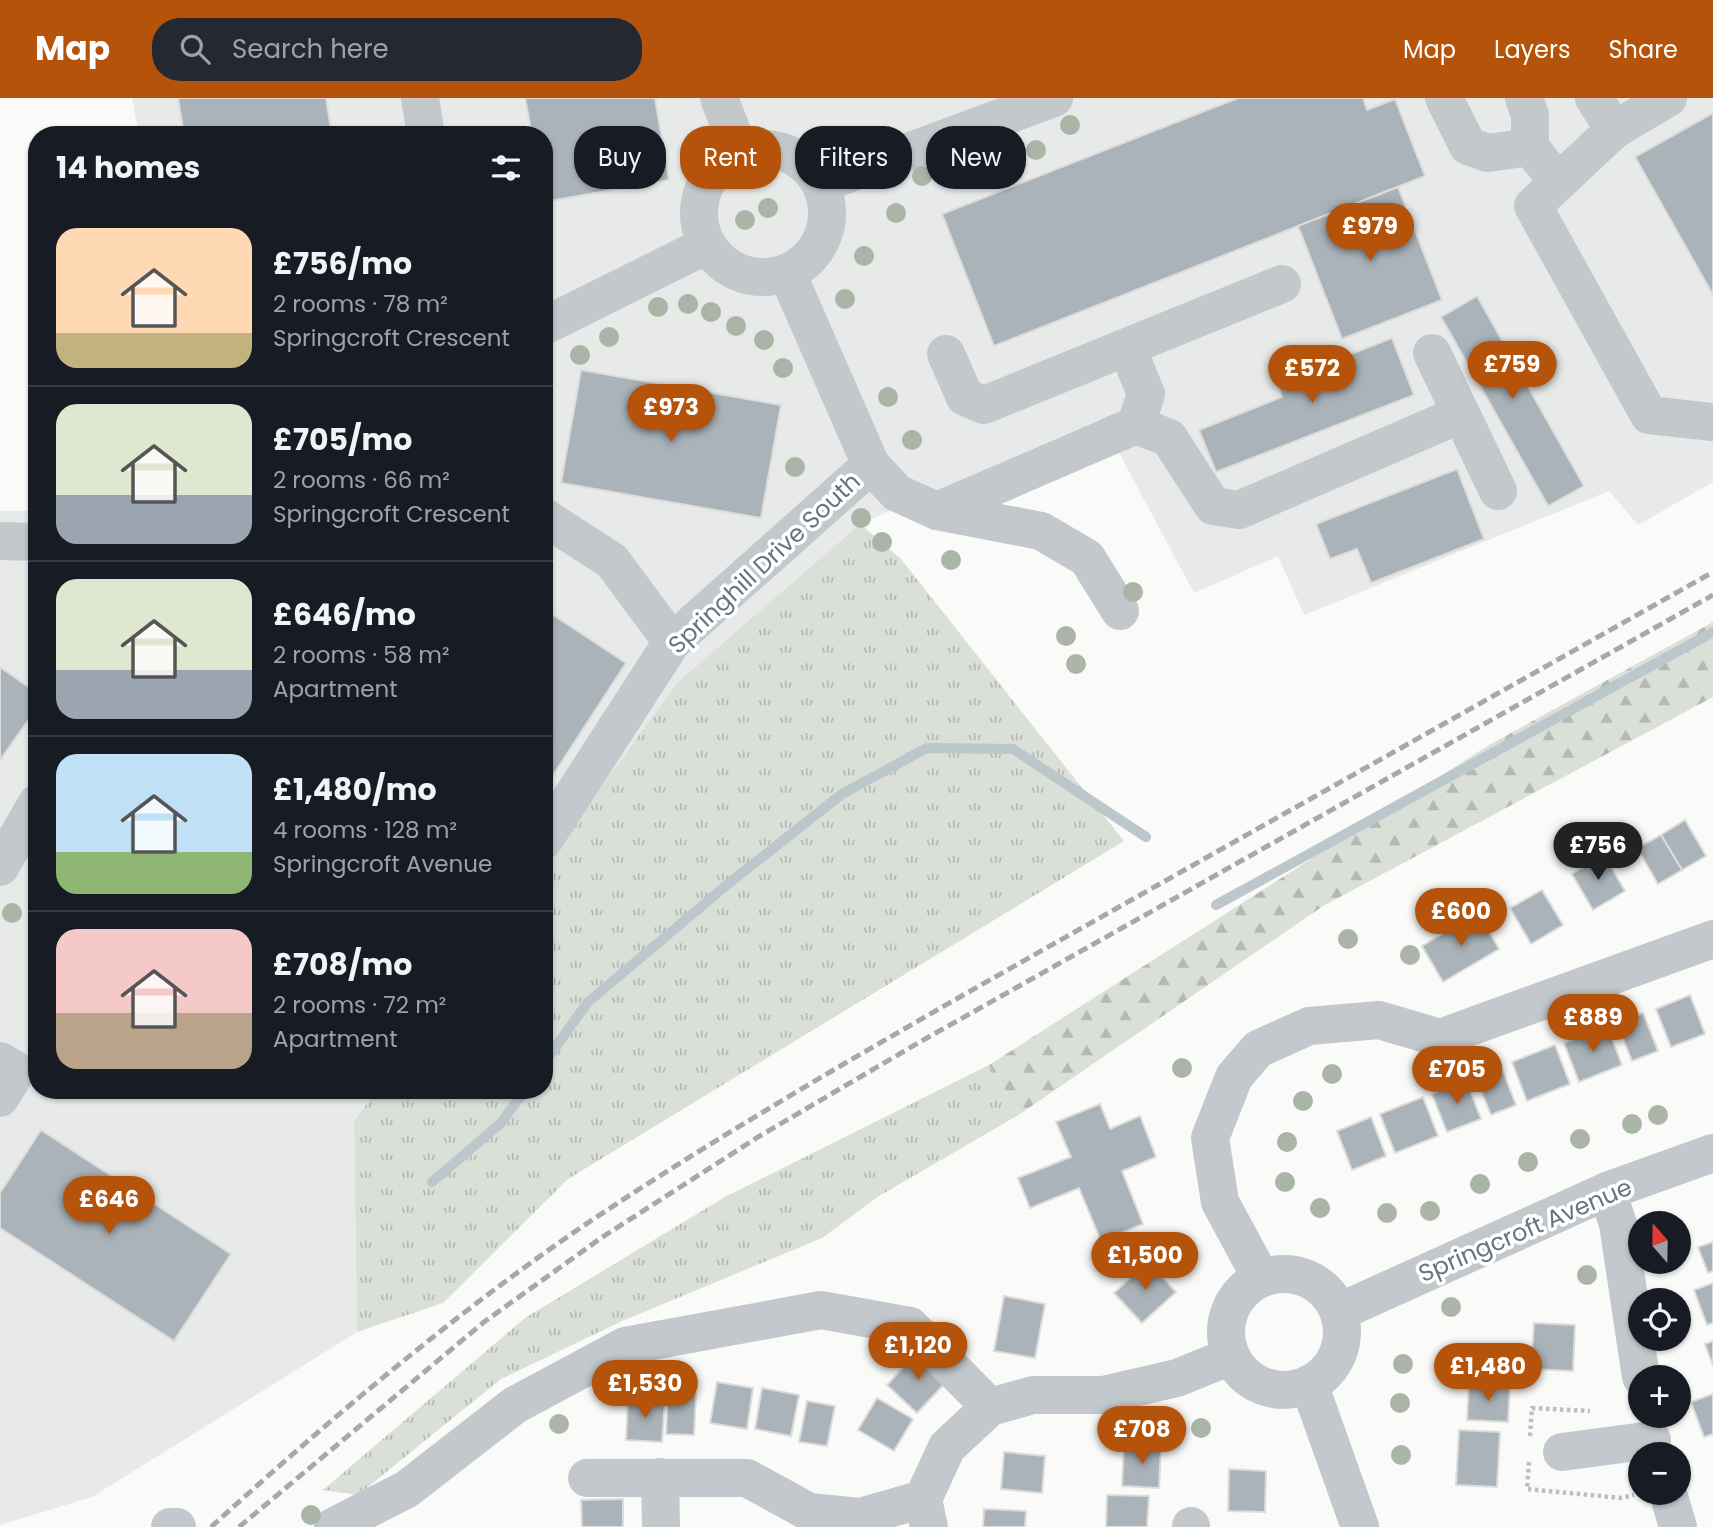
<!DOCTYPE html>
<html lang="en">
<head>
<meta charset="utf-8">
<style>
  body { margin:0; font-family:Poppins,sans-serif; background:#242831; color:#f1f3f6; height:100vh; display:flex; flex-direction:column; font-size:26px; white-space:nowrap }
  * { box-sizing:border-box; margin:0 }
  p { font-size:23px; color:#9ea1a6 }
  .icon { flex:none; width:38px; height:38px; fill:none; stroke:currentColor; stroke-width:2; stroke-linecap:round; stroke-linejoin:round }
  .map { position:relative; flex:1; overflow:hidden }
  .panel { position:absolute; left:28px; top:28px; width:525px; height:973px; display:flex; flex-direction:column; background:#171b24; border-radius:28px; box-shadow:0 2px 5px #0004 }
  .panel>* { flex:none }
  .hud { position:absolute; left:574px; top:28px; width:665px; height:63px; display:flex; gap:14px }
  .needle { width:46px; rotate:340deg }
  .tools { position:absolute; left:1628px; top:1113px; display:grid; gap:14px }
  .tools a { display:grid; place-items:center; width:63px; height:63px; border-radius:50%; background:#171b24; box-shadow:0 2px 5px #0004; font-size:35px }
  .price { position:absolute; translate:-50% -60px; padding:0 16px; border-radius:24px; background:#b45309; color:#fff; font-size:23px; line-height:46px; filter:drop-shadow(0 2px 4px #0008) }
  .price::after { content:''; position:absolute; left:50%; top:42px; width:21px; height:16px; margin-left:-10px; background:inherit; clip-path:polygon(0 0,100% 0,50% 100%) }
  .price.on { background:#222; color:#fff }
  ul { padding:0; list-style:none }
  li { display:flex; align-items:center; gap:21px; height:175px; padding:0 28px }
  li+li { border-top:2px solid #363941 }
  li span { display:grid; place-items:center; flex:none; width:196px; height:140px; border-radius:21px; color:#555 }
  li>.icon { margin-inline-start:auto }
  span .icon { width:84px; height:84px; fill:#fffc; stroke-width:1 }
  li b { font-size:30px }
  h2 { display:flex; justify-content:space-between; align-items:center; height:84px; padding:0 28px; font-size:30px }
  .tag { padding:0 24px; border-radius:28px; background:#171b24; box-shadow:0 2px 5px #0004; font-size:24px; line-height:63px }
  .tag.on { background:#b45309; color:#fff }
  header { display:flex; align-items:center; gap:42px; box-sizing:border-box; height:98px; padding:0 35px; background:#b45309; color:#fff }
  header strong { font-size:33px }
  nav { display:flex; gap:38px; margin-inline-start:auto; font-size:24px }
  .search { width:490px; height:63px; background:#242831; display:flex; align-items:center; gap:18px; box-sizing:border-box; padding:0 24px; border-radius:28px; color:#9ea1a6; font-size:26px }
  .map>svg:first-child { display:block }
</style>
</head>
<body>
<header>
<strong>Map</strong>
<div class="search"><svg class="icon" aria-label="search" viewBox="0 0 24 24"><circle cx="10" cy="10" r="6"/><path d="M15 15l6 6"/></svg>Search here</div>
<nav><a>Map</a><a>Layers</a><a>Share</a></nav>
</header>
<div class="map">
<svg width="1713" height="1429" viewBox="0 0 1713 1429">
  <defs>
    <pattern id="grass-tufts" width="24" height="20" patternUnits="userSpaceOnUse" patternTransform="scale(1.75)"><rect width="24" height="20" fill="#dadfd7"/><path d="M3 7l-1-3M5 7V3M7 7l1-3M15 17l-1-3M17 17v-4M19 17l1-3" fill="none" stroke="#b4b9b4"/></pattern>
    <pattern id="forest-firs" width="22" height="20" patternUnits="userSpaceOnUse" patternTransform="scale(1.75)"><rect width="22" height="20" fill="#dadfd7"/><path d="M5 1l3.5 6h-7zM16 11l3.5 6h-7z" fill="#b4b9b4"/></pattern>
  </defs>
  <rect width="100%" height="100%" fill="#fafaf8"/>
  <!-- built -->
  <g fill="#e8e9e9">
    <polygon points="132,0 1713,0 1713,384 1638,427 1609,393 1304,517 1278,458 1194,495 1101,321 860,426 678,584 544,766 544,37 139,37"/>
    <polygon points="0,413 37,413 37,992 377,992 354,1023 357,1234 92,1399 0,1427"/>
  </g>
  <!-- grass -->
  <g fill="url(#grass-tufts)">
    <polygon points="860,426 901,461 1124,743 568,1081 443,1205 357,1234 354,1023 377,992 544,992 544,766 678,584"/>
    <polygon points="989,967 1020,1016 879,1098 822,1140 622,1223 501,1281 358,1397 323,1392 525,1220 725,1099"/>
  </g>
  <!-- forest -->
  <polygon fill="url(#forest-firs)" points="1713,524 1713,599 1323,808 1020,1016 989,967 1489,647"/>
  <g fill="none" stroke-linecap="round" stroke-linejoin="round">
    <!-- stream -->
    <g stroke="#bbc7cb" stroke-width="10">
      <polyline points="1216,807 1713,534"/>
      <polyline points="544,965 588,904 728,786 842,696 927,650 1013,651 1146,739"/>
      <polyline points="432,1084 501,1025 525,992"/>
    </g>
  </g>
  <!-- building -->
  <g fill="#aab3b9" stroke="#dcdcda" stroke-width="2">
    <polygon points="178,0 326,0 332,37 184,37"/>
    <polygon points="525,0 655,0 669,82 544,104 544,37 532,37"/>
    <polygon points="1238,0 1363,0 1367,12 1395,1 1425,78 994,248 942,116"/>
    <polygon points="1713,15 1713,197 1635,59"/>
    <polygon points="1398,89 1442,202 1342,241 1298,128"/>
    <polygon points="1477,198 1584,388 1548,408 1441,219"/>
    <polygon points="1392,240 1414,297 1216,374 1199,332 1282,299 1277,285"/>
    <polygon points="581,272 781,307 761,420 561,385"/>
    <polygon points="1457,371 1484,441 1371,485 1357,451 1330,461 1316,426"/>
    <polygon points="544,511 626,565 544,691"/>
    <polygon points="0,569 37,595 37,610 0,662"/>
    <polygon points="1685,722 1706,758 1682,772 1661,737"/>
    <polygon points="1661,737 1682,772 1658,786 1637,750"/>
    <polygon points="1604,757 1625,793 1593,812 1572,776"/>
    <polygon points="1542,792 1563,827 1531,846 1510,810"/>
    <polygon points="1478,815 1499,851 1443,884 1422,848"/>
    <polygon points="1690,897 1705,936 1671,949 1656,911"/>
    <polygon points="1643,915 1658,953 1632,963 1617,925"/>
    <polygon points="1607,928 1622,967 1579,984 1564,945"/>
    <polygon points="1555,947 1570,986 1527,1003 1512,964"/>
    <polygon points="1501,968 1516,1007 1491,1017 1475,978"/>
    <polygon points="1466,982 1481,1021 1447,1034 1432,996"/>
    <polygon points="1423,999 1438,1038 1395,1055 1380,1016"/>
    <polygon points="1100,1006 1110,1031 1140,1018 1156,1059 1122,1073 1143,1126 1101,1143 1079,1090 1030,1110 1018,1080 1071,1059 1056,1024"/>
    <polygon points="1371,1019 1386,1058 1352,1072 1337,1033"/>
    <polygon points="41,1032 231,1156 174,1243 0,1130 0,1095"/>
    <polygon points="1713,1144 1713,1173 1708,1175 1698,1149"/>
    <polygon points="1148,1164 1176,1194 1142,1225 1114,1195"/>
    <polygon points="1713,1185 1713,1225 1707,1227 1694,1192"/>
    <polygon points="1004,1198 1045,1206 1035,1260 994,1253"/>
    <polygon points="1534,1225 1575,1227 1573,1273 1531,1271"/>
    <polygon points="1713,1243 1713,1268 1705,1246"/>
    <polygon points="918,1253 948,1282 917,1315 887,1287"/>
    <polygon points="717,1284 753,1290 747,1331 710,1325"/>
    <polygon points="1469,1285 1510,1287 1508,1324 1467,1322"/>
    <polygon points="762,1290 799,1297 791,1338 755,1331"/>
    <polygon points="668,1295 696,1296 694,1337 666,1336"/>
    <polygon points="1713,1296 1713,1336 1704,1339 1691,1304"/>
    <polygon points="877,1300 913,1321 894,1353 858,1332"/>
    <polygon points="628,1301 665,1302 662,1344 626,1342"/>
    <polygon points="807,1303 835,1308 827,1348 799,1344"/>
    <polygon points="1459,1332 1500,1334 1497,1389 1456,1387"/>
    <polygon points="1124,1347 1161,1348 1159,1390 1122,1388"/>
    <polygon points="1004,1354 1045,1358 1042,1395 1001,1391"/>
    <polygon points="1229,1371 1266,1373 1265,1414 1228,1413"/>
    <polygon points="1107,1397 1149,1398 1147,1429 1106,1429"/>
    <polygon points="623,1401 623,1429 582,1429 581,1402"/>
    <polygon points="984,1411 1026,1413 1025,1429 983,1429"/>
  </g>
  <g fill="none" stroke-linecap="round" stroke-linejoin="round">
    <!-- path -->
    <g stroke="#bbbfc2" stroke-width="4.5" stroke-dasharray="3.5 3.5" stroke-linecap="butt">
      <polyline points="1530,1338 1532,1310 1590,1313"/>
      <polyline points="1529,1364 1527,1391 1621,1400 1634,1397"/>
    </g>
    <!-- minor -->
    <g stroke="#c3c8cc" stroke-width="38">
      <polyline points="420,0 426,37"/>
      <polyline points="719,0 740,54"/>
      <polyline points="1444,0 1468,48 1488,55 1530,49"/>
      <polyline points="1524,0 1530,17 1530,49 1546,69"/>
      <polyline points="1594,0 1614,32"/>
      <polyline points="1668,0 1614,32 1533,108 1649,317 1713,324"/>
      <circle cx="763" cy="115" r="64"/>
      <polyline points="821,86 1054,0"/>
      <polyline points="787,175 871,367 897,395 937,413 1041,433 1087,460 1120,513"/>
      <polyline points="544,228 707,147"/>
      <polyline points="1127,249 1146,296 1136,327"/>
      <polyline points="1432,255 1498,393"/>
      <polyline points="946,256 965,299 984,307 1282,186"/>
      <polyline points="937,413 1136,327 1169,340 1213,408 1239,412 1461,316"/>
      <polyline points="544,419 612,463 672,544"/>
      <polyline points="0,443 37,444"/>
      <polyline points="544,742 672,544 871,367"/>
      <polyline points="0,769 37,705"/>
      <polyline points="0,963 17,973 0,1000"/>
      <polyline points="1607,1093 1618,1126 1641,1279"/>
      <circle cx="1284" cy="1234" r="58"/>
      <polyline points="1261,1180 1220,1104 1210,1040 1234,979 1258,951 1309,928 1379,922 1440,940 1713,841"/>
      <polyline points="1339,1214 1607,1093 1713,1055"/>
      <polyline points="1309,1286 1360,1429"/>
      <polyline points="1562,1354 1652,1342"/>
      <polyline points="660,1379 661,1429"/>
      <polyline points="587,1380 747,1380 809,1414 860,1419 923,1401"/>
      <polyline points="1668,1395 1678,1429"/>
      <polyline points="170,1429 177,1429"/>
      <polyline points="333,1429 407,1391 515,1307 625,1248 821,1212 910,1228 990,1309"/>
      <polyline points="929,1429 923,1401 947,1349 990,1309 1033,1297 1103,1297 1177,1280 1231,1258"/>
      <polyline points="1191,1429 1191,1428"/>
    </g>
    <!-- rail -->
    <g stroke="#a2aab0" stroke-width="5" stroke-dasharray="10 5" stroke-linecap="butt">
      <path d="M211,1429C330,1321 461,1210 595,1120C764,1008 942,909 1119,809C1317,697 1515,586 1713,474"/>
      <polyline points="239,1429 484,1224 601,1140 758,1039 918,945 1713,497"/>
    </g>
  </g>
  <!-- trees -->
  <g fill="#aab4a7">
    <circle cx="1070" cy="27" r="10"/>
    <circle cx="1036" cy="52" r="10"/>
    <circle cx="979" cy="69" r="10"/>
    <circle cx="922" cy="78" r="10"/>
    <circle cx="768" cy="110" r="10"/>
    <circle cx="896" cy="115" r="10"/>
    <circle cx="745" cy="122" r="10"/>
    <circle cx="864" cy="158" r="10"/>
    <circle cx="845" cy="201" r="10"/>
    <circle cx="688" cy="206" r="10"/>
    <circle cx="658" cy="209" r="10"/>
    <circle cx="711" cy="214" r="10"/>
    <circle cx="736" cy="228" r="10"/>
    <circle cx="609" cy="239" r="10"/>
    <circle cx="764" cy="242" r="10"/>
    <circle cx="580" cy="257" r="10"/>
    <circle cx="783" cy="270" r="10"/>
    <circle cx="888" cy="299" r="10"/>
    <circle cx="912" cy="342" r="10"/>
    <circle cx="795" cy="369" r="10"/>
    <circle cx="861" cy="420" r="10"/>
    <circle cx="882" cy="444" r="10"/>
    <circle cx="951" cy="462" r="10"/>
    <circle cx="1133" cy="494" r="10"/>
    <circle cx="1066" cy="538" r="10"/>
    <circle cx="1076" cy="566" r="10"/>
    <circle cx="12" cy="815" r="10"/>
    <circle cx="1348" cy="841" r="10"/>
    <circle cx="1410" cy="857" r="10"/>
    <circle cx="1182" cy="970" r="10"/>
    <circle cx="1332" cy="976" r="10"/>
    <circle cx="1303" cy="1003" r="10"/>
    <circle cx="1658" cy="1017" r="10"/>
    <circle cx="1632" cy="1026" r="10"/>
    <circle cx="1580" cy="1041" r="10"/>
    <circle cx="1287" cy="1044" r="10"/>
    <circle cx="1528" cy="1064" r="10"/>
    <circle cx="1285" cy="1084" r="10"/>
    <circle cx="1480" cy="1086" r="10"/>
    <circle cx="1320" cy="1110" r="10"/>
    <circle cx="1430" cy="1113" r="10"/>
    <circle cx="1387" cy="1115" r="10"/>
    <circle cx="1587" cy="1177" r="10"/>
    <circle cx="1451" cy="1209" r="10"/>
    <circle cx="1403" cy="1266" r="10"/>
    <circle cx="1400" cy="1305" r="10"/>
    <circle cx="559" cy="1326" r="10"/>
    <circle cx="1201" cy="1330" r="10"/>
    <circle cx="1140" cy="1339" r="10"/>
    <circle cx="1401" cy="1357" r="10"/>
    <circle cx="311" cy="1417" r="10"/>
  </g>
  <g text-anchor="middle" dominant-baseline="central" stroke-width="7" stroke-linejoin="round" paint-order="stroke">
    <!-- street labels -->
    <g font-size="24" fill="#657683" stroke="#fff">
      <text transform="translate(764 465) rotate(-43)">Springhill Drive South</text>
      <text transform="translate(1525 1132) rotate(-23)">Springcroft Avenue</text>
    </g>
  </g>
</svg>
<div class="tools">
<a><svg class="needle" viewBox="-14 -14 28 28"><path d="M0-13l5 13h-10z" fill="#e53935"/><path d="M0 13l5-13h-10z" fill="#9ea1a6"/></svg></a>
<a><svg class="icon" aria-label="locate" viewBox="0 0 24 24"><circle cx="12" cy="12" r="6"/><path d="M12 2v4M12 18v4M2 12h4M18 12h4"/></svg></a>
<a>+</a>
<a>−</a>
</div>
<b class="price" style="left:1370px;top:165px">£979</b>
<b class="price" style="left:1512px;top:303px">£759</b>
<b class="price" style="left:1312px;top:307px">£572</b>
<b class="price" style="left:671px;top:346px">£973</b>
<b class="price on" style="left:1598px;top:784px">£756</b>
<b class="price" style="left:1461px;top:850px">£600</b>
<b class="price" style="left:1593px;top:956px">£889</b>
<b class="price" style="left:1457px;top:1008px">£705</b>
<b class="price" style="left:109px;top:1138px">£646</b>
<b class="price" style="left:1145px;top:1194px">£1,500</b>
<b class="price" style="left:918px;top:1284px">£1,120</b>
<b class="price" style="left:1488px;top:1305px">£1,480</b>
<b class="price" style="left:645px;top:1322px">£1,530</b>
<b class="price" style="left:1142px;top:1368px">£708</b>
<div class="hud">
<a class="tag">Buy</a>
<a class="tag on">Rent</a>
<a class="tag">Filters</a>
<a class="tag">New</a>
</div>
<section class="panel">
<h2>14 homes<svg class="icon" aria-label="filters" viewBox="0 0 24 24"><path d="M4 7h16M4 17h16"/><circle cx="9" cy="7" r="2"/><circle cx="15" cy="17" r="2"/></svg></h2>
<ul>
<li><span style="background:linear-gradient(#ffd9b3 75%,#c2b280 0)"><svg class="icon" aria-label="home" viewBox="0 0 24 24"><path d="M3 11l9-7 9 7M6 9v11h12V9"/></svg></span><div><b>£756/mo</b><p>2 rooms · 78 m²</p><p>Springcroft Crescent</p></div></li>
<li><span style="background:linear-gradient(#dfe7d0 65%,#9aa5b1 0)"><svg class="icon" aria-label="home" viewBox="0 0 24 24"><path d="M3 11l9-7 9 7M6 9v11h12V9"/></svg></span><div><b>£705/mo</b><p>2 rooms · 66 m²</p><p>Springcroft Crescent</p></div></li>
<li><span style="background:linear-gradient(#dfe7d0 65%,#9aa5b1 0)"><svg class="icon" aria-label="home" viewBox="0 0 24 24"><path d="M3 11l9-7 9 7M6 9v11h12V9"/></svg></span><div><b>£646/mo</b><p>2 rooms · 58 m²</p><p>Apartment</p></div></li>
<li><span style="background:linear-gradient(#bfe0f5 70%,#8fb573 0)"><svg class="icon" aria-label="home" viewBox="0 0 24 24"><path d="M3 11l9-7 9 7M6 9v11h12V9"/></svg></span><div><b>£1,480/mo</b><p>4 rooms · 128 m²</p><p>Springcroft Avenue</p></div></li>
<li><span style="background:linear-gradient(#f6c9c9 60%,#b9a48a 0)"><svg class="icon" aria-label="home" viewBox="0 0 24 24"><path d="M3 11l9-7 9 7M6 9v11h12V9"/></svg></span><div><b>£708/mo</b><p>2 rooms · 72 m²</p><p>Apartment</p></div></li>
</ul>
</section>
</div>
</body>
</html>
